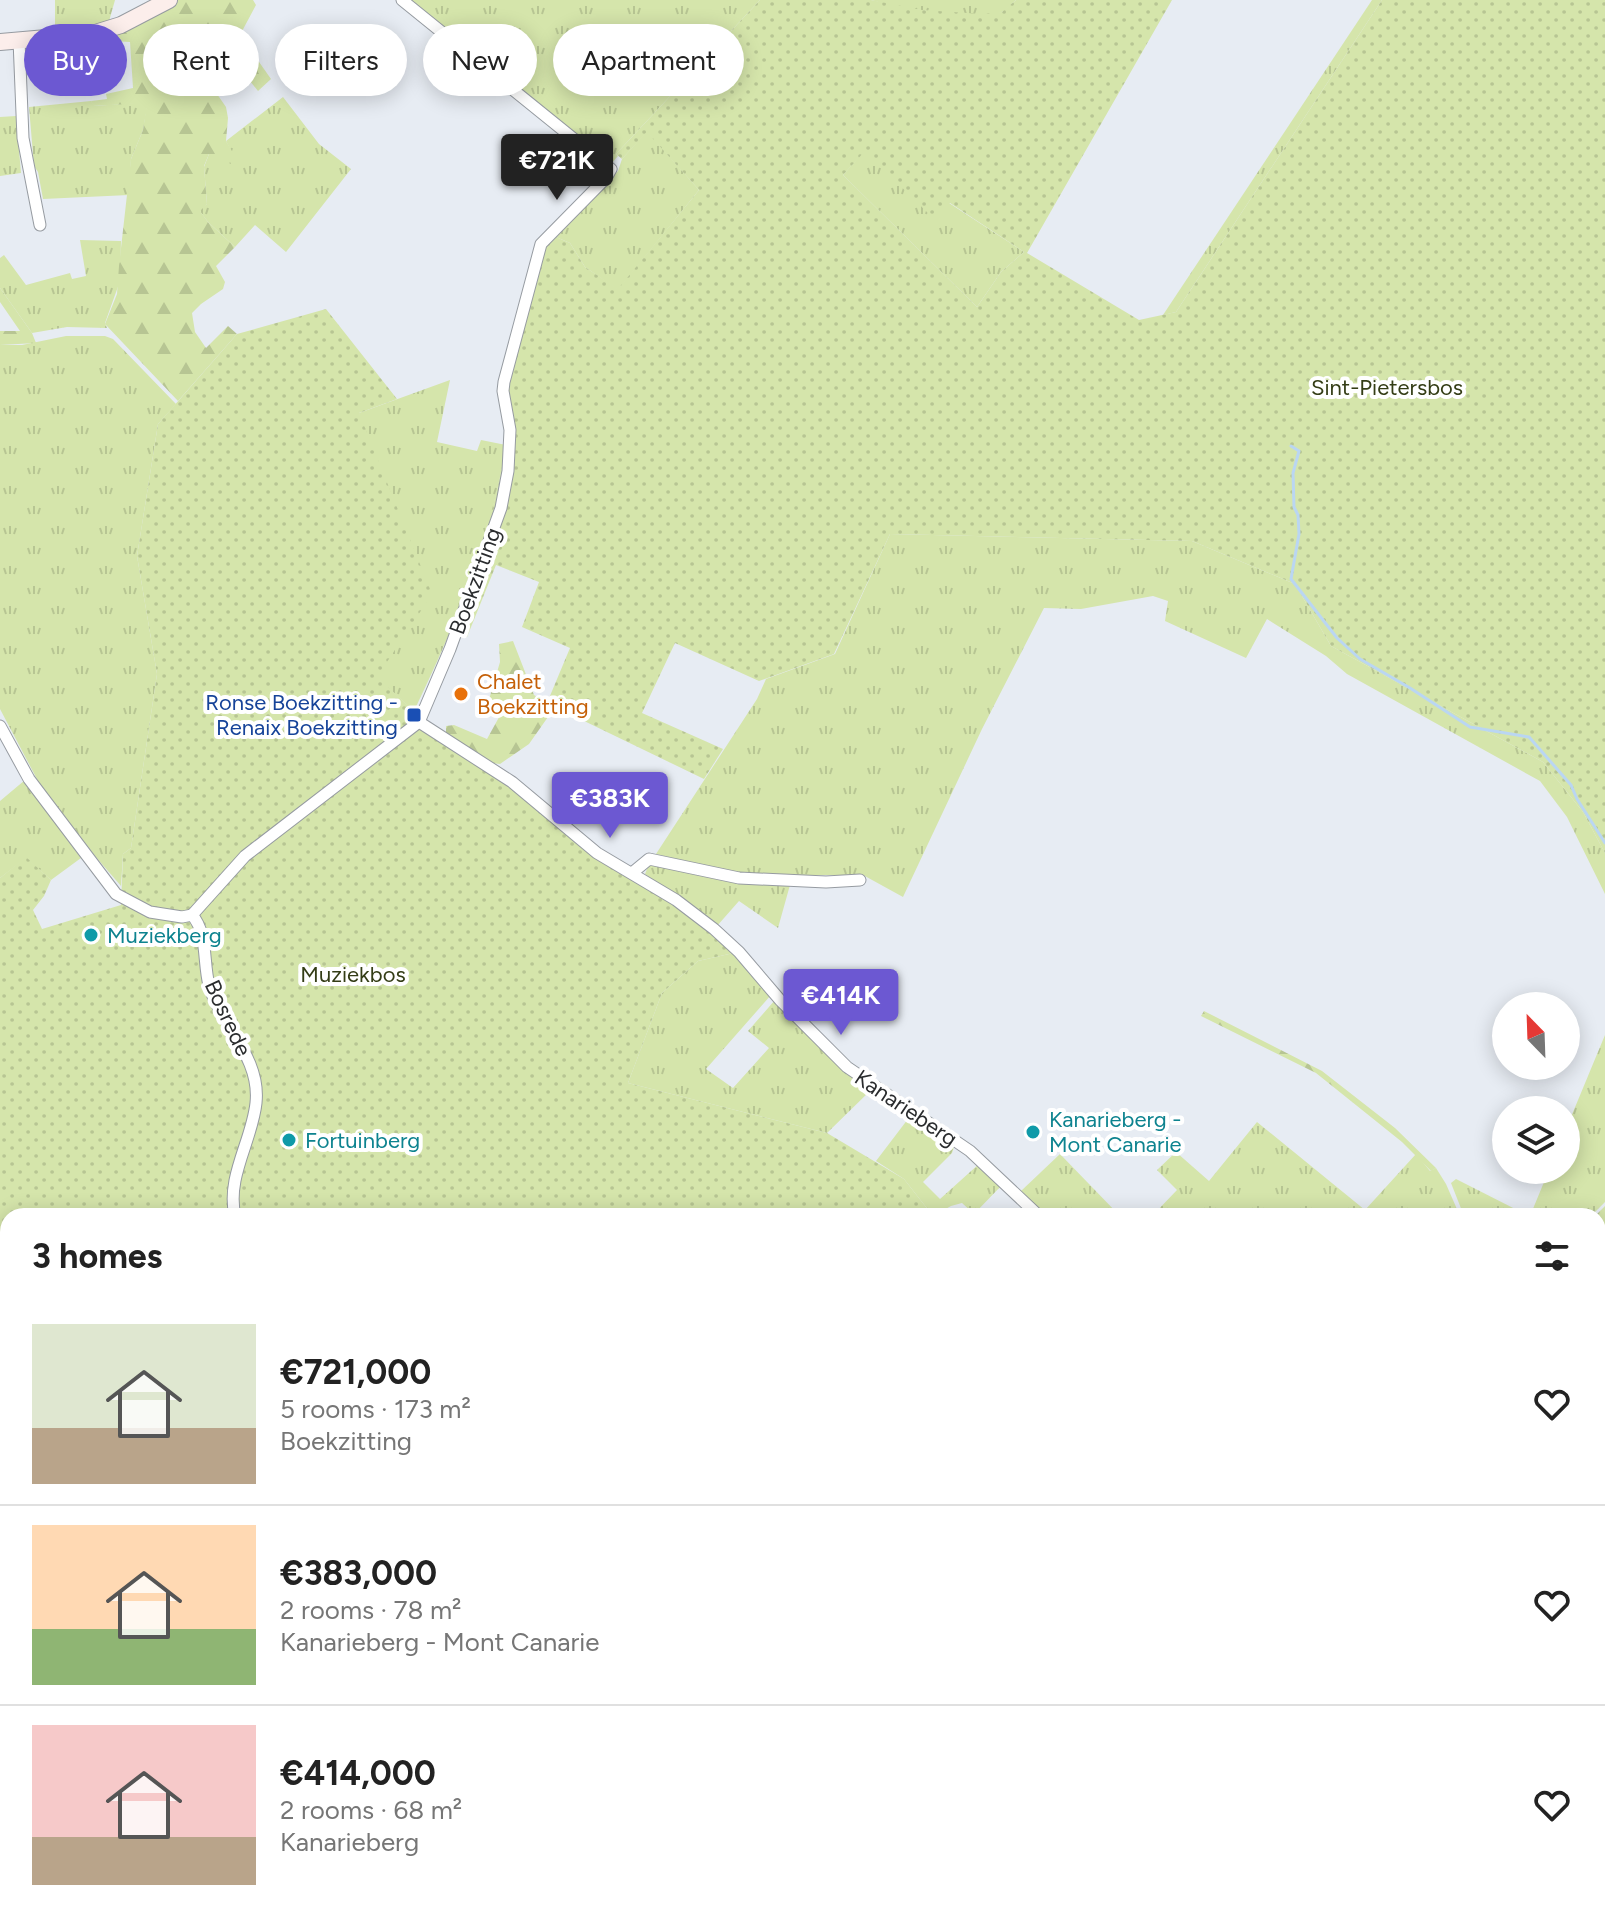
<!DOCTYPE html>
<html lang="en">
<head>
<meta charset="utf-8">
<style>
  body { margin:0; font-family:Figtree,sans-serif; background:#f6f6f6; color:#222; height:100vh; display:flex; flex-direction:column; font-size:30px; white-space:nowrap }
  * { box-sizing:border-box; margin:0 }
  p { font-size:26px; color:#767676 }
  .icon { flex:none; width:44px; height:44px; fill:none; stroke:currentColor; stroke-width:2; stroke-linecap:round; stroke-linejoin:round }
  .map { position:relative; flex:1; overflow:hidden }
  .drawer { position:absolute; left:0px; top:1208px; width:1606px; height:712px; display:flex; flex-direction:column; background:#fff; border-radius:24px 24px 0 0; box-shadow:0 4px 20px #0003 }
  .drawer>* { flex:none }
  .hud { position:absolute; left:24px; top:24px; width:800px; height:72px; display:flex; gap:16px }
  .needle { width:52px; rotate:337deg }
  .buttons { position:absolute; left:1492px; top:992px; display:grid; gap:16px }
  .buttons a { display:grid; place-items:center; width:88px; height:88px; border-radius:50%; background:#fff; box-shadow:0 4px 20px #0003; font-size:40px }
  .price { position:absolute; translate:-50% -68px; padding:0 18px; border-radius:8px; background:#6c58d2; color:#fff; font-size:26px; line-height:52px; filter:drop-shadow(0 2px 4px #0008) }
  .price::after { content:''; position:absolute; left:50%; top:48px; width:24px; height:18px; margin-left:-12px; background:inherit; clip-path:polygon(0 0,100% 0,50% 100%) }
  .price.active { background:#222; color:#fff }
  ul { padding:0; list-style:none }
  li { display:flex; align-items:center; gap:24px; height:200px; padding:0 32px }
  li+li { border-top:2px solid #e0e0e0 }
  li span { display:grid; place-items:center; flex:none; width:224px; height:160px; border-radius:0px; color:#555 }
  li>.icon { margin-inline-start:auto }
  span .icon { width:96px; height:96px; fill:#fffc; stroke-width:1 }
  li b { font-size:34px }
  h2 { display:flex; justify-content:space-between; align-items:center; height:96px; padding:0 32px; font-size:34px }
  .pill { padding:0 28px; border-radius:36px; background:#fff; box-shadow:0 4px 20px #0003; font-size:28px; line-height:72px }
  .pill.active { background:#6c58d2; color:#fff }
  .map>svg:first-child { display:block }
</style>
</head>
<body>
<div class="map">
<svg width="1605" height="1920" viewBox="0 0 1605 1920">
  <defs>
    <pattern id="grass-tufts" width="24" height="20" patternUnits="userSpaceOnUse" patternTransform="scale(2)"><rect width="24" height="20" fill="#d5e5ab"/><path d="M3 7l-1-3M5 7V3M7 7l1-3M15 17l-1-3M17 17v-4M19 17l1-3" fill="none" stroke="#b7c593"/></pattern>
    <pattern id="forest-firs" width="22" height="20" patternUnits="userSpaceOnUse" patternTransform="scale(2)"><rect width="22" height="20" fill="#d5e5ab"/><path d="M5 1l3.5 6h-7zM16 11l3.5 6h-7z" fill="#b7c593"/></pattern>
    <pattern id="park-dots" width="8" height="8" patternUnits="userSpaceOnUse" patternTransform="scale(2)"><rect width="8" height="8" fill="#d5e5ab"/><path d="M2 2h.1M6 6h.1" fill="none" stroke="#b7c593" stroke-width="1.8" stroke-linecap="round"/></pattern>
  </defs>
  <rect width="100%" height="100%" fill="#e7ecf3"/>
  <!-- grass -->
  <g fill="url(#grass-tufts)">
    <polygon points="55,0 115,0 108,25 55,32"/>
    <polygon points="407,0 760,0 616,154 618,156 611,164"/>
    <path d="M871,0H1016C1012,3 1007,10 1002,12C980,22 895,7 871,0Z"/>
    <polygon points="1372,0 1382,0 1176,312 1163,315"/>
    <polygon points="283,97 319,144 351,169 286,252 255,225 235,247 208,222 199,210 207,204 204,167 209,154 232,153 226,141"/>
    <polygon points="91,101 94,106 148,102 143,130 131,159 129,195 43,199 38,172 34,166 29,107"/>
    <polygon points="16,116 21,173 0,176 0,117"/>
    <polygon points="647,131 699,190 618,290 585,267 570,243 551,235 618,171 622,159"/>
    <polygon points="865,150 934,218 949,203 1024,252 1001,272 977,307 843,175"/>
    <polygon points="80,240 121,241 120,281 105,323 107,328 67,327 32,333 0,288 0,258 4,255 26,285 70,273 72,279 86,276"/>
    <polygon points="66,336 105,336 113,339 176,404 158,424 137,556 157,674 131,848 123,854 121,886 95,856 38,781 0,709 0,345 22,345"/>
    <path d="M450,380L437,442L477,451L481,440L506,445C491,539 455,626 414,711L376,677L359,413Z"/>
    <polygon points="890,534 1192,541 1295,584 1331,646 1543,762 1583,812 1605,853 1605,894 1567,817 1540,781 1347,674 1326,656 1267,619 1246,658 1165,621 1168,601 1153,596 1081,609 1044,608 982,729 903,897 863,875 755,875 724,871 656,854 757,699 766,679 835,654"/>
    <polygon points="25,780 81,858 51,880 26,858 0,878 0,801"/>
    <polygon points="650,862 790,885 778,928 739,901 717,926 645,874"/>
    <polygon points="738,952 771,995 706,1069 733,1088 769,1048 748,1031 775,1000 856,1080 871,1090 827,1133 628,1083 662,993 698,961"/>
    <polygon points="1605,1035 1605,1202 1591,1216 1530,1216 1549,1170 1566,1170 1566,1129"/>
    <polygon points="911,1115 954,1147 952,1153 923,1182 940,1199 980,1163 1003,1184 974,1214 962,1203 951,1206 933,1216 904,1179 876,1161"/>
    <polygon points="1257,1122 1365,1210 1416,1154 1430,1171 1436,1168 1446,1184 1460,1216 1152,1216 1177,1190 1157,1170 1176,1152 1209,1181"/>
    <polygon points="1060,1154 1120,1216 1045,1216 1021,1191"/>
    <polygon points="1456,1179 1529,1216 1464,1216 1451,1183"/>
    <polygon points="1605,1206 1605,1317 1598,1335 1598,1216 1595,1216"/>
    <polygon points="162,1912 304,1912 300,1920 154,1920"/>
  </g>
  <!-- forest -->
  <g fill="url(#forest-firs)">
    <polygon points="177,0 253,0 256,5 240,35 271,79 258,91 219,43 193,58 200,68 210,77 217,94 226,107 228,118 226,141 236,158 231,164 209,154 204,166 207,204 200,211 208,222 235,247 216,266 225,282 223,289 201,304 192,313 195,332 206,348 228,326 237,334 178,401 105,324 117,294 119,266 131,159 143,130 147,103 93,106 91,101 107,99 106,94 133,88 130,42 111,41 110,35"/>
    <polygon points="0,288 32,333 36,343 0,345 0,331 20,331 0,302"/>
    <polygon points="513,641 534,695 555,707 529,744 500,764 491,763 446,733 446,726 454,725 487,739 503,710 488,703 500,662 499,644"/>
    <polygon points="1204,1011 1322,1071 1395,1128 1436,1168 1431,1171 1402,1142 1316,1073 1201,1016"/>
  </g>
  <!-- park -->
  <g fill="url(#park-dots)" fill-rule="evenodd">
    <path d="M760,0H871L922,10L982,14L1002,12L1016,0H1172L1027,253L1139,320L1176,312L1382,0H1605V853L1583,812L1543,762L1331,646L1295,584L1192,541L890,534L834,654L759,681L675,643L642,713L723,749L704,779L547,703L570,648L522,627L539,582L496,565L467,637L448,628C477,557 500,503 508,426L515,423L509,404L508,381L543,248L551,235L570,243L585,267L618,289L699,190L647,132L622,159L616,154ZM865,151L934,219L950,203L1024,252L1001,272L977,307L843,175Z"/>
    <polygon points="326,309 397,399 359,413 432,594 377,677 414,711 409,720 506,783 738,952 698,961 662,993 628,1083 827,1133 904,1179 933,1216 8,1216 8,1749 0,1749 0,878 26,857 51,880 44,896 33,910 42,929 121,905 123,854 131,848 157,674 137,556 158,424 237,334"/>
    <polygon points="1598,1540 1605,1542 1605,1722 1598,1730"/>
    <polygon points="304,1912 515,1912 509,1920 300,1920"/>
  </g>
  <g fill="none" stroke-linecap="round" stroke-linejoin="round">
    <!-- stream -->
    <g stroke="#bad6f2" stroke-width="3">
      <polyline points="1291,446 1299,451 1293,473 1294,507 1298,515 1299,534 1291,579 1337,638 1360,659 1410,688 1470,727 1529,737 1571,785 1577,799 1605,843"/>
      <polyline points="1598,1340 1605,1329"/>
      <polyline points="1598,1514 1605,1527"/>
      <polyline points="1598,1653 1605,1647"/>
      <polyline points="804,1912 823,1920"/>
    </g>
    <defs>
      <g id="street">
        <polyline points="19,40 23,138 40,225"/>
        <polyline points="419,722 512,782 597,853 676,900 714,929 739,952 780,1000 847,1067 970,1151 1039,1216"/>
        <polyline points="0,726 29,779 116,894 150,912 182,917 192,915"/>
        <polyline points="632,873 649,859 739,878 826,882 860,880"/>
        <polyline points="192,915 245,856 419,722 450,649 501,508 508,471 510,430 503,391 504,382 541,244 606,178 611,169 402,0"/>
        <path d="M192,915C208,933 203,963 209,985C221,1026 261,1057 256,1103C252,1141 226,1177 235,1216"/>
        <polyline points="1598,1737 1605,1727"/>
        <polyline points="1598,1756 1605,1763"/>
        <polyline points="0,1857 8,1858"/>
        <polyline points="116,1912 120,1920"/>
        <polyline points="742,1920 744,1912"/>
        <polyline points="899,1920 907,1912"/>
      </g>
      <polyline id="secondary" points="0,42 92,34 121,25 169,0"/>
    </defs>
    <!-- street casing -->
    <use href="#street" stroke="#969ba1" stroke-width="13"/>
    <!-- secondary casing -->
    <use href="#secondary" stroke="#969ba1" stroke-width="18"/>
    <!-- street -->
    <use href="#street" stroke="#fff" stroke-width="11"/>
    <!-- secondary -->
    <use href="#secondary" stroke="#fceeeb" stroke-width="16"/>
  </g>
  <!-- markers -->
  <circle fill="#e8710a" stroke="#fff" stroke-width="3" cx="461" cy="694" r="8"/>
  <rect fill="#1a4fb4" stroke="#fff" stroke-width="3" x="406" y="707" width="16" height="16" rx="4"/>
  <g fill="#0f9aa8" stroke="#fff" stroke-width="3">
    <circle cx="91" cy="935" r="8"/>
    <circle cx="1033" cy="1132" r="8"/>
    <circle cx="289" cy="1140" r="8"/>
  </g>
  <g text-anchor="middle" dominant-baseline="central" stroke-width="8" stroke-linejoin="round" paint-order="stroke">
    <!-- park labels -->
    <g font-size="22" fill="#343d16" stroke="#fff">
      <text x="1387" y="387">Sint-Pietersbos</text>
      <text x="353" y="974">Muziekbos</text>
    </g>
    <!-- street labels -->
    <g font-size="22" fill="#2a2c2e" stroke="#fff">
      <text transform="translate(475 581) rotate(-70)">Boekzitting</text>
      <text transform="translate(228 1018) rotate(65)">Bosrede</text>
      <text transform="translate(906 1108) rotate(34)">Kanarieberg</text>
    </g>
    <!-- food labels -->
    <g font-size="22" fill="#c56008" stroke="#fff" text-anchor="start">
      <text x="477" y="681">Chalet<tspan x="477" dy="25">Boekzitting</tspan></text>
    </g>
    <!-- transit labels -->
    <g font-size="22" fill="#164399" stroke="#fff" text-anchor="end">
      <text x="398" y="702">Ronse Boekzitting -<tspan x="398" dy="25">Renaix Boekzitting</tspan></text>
    </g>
    <!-- culture labels -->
    <g font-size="22" fill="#0d838f" stroke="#fff" text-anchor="start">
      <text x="107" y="935">Muziekberg</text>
      <text x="1049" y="1119">Kanarieberg -<tspan x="1049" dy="25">Mont Canarie</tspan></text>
      <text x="305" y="1140">Fortuinberg</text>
    </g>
  </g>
</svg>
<div class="buttons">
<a><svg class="needle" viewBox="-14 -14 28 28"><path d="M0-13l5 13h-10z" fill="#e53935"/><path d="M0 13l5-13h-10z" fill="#767676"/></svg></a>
<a><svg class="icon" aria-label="layers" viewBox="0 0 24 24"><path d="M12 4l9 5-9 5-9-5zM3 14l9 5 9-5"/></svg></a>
</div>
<b class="price active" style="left:557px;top:202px">€721K</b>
<b class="price" style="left:610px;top:840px">€383K</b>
<b class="price" style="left:841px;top:1037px">€414K</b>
<div class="hud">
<a class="pill active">Buy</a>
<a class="pill">Rent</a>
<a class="pill">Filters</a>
<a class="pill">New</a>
<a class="pill">Apartment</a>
</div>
<section class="drawer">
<h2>3 homes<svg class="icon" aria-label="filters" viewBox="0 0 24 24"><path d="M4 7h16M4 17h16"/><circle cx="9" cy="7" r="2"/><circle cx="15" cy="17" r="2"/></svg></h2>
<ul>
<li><span style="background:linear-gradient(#dfe7d0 65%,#b9a48a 0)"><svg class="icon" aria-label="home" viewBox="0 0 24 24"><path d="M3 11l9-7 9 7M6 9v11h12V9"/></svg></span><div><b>€721,000</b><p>5 rooms · 173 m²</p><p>Boekzitting</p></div><svg class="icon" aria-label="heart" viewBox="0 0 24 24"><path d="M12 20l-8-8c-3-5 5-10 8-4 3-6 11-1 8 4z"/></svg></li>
<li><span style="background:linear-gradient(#ffd9b3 65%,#8fb573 0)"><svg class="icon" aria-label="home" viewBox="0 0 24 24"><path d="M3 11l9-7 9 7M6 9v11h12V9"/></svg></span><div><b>€383,000</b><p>2 rooms · 78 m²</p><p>Kanarieberg - Mont Canarie</p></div><svg class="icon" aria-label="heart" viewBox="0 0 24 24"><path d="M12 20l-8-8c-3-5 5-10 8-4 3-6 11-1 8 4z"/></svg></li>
<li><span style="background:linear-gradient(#f6c9c9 70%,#b9a48a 0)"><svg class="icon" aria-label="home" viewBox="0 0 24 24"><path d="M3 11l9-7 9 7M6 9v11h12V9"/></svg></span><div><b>€414,000</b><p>2 rooms · 68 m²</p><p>Kanarieberg</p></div><svg class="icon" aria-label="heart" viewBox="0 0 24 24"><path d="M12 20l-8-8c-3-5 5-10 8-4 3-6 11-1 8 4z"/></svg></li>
</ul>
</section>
</div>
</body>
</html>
